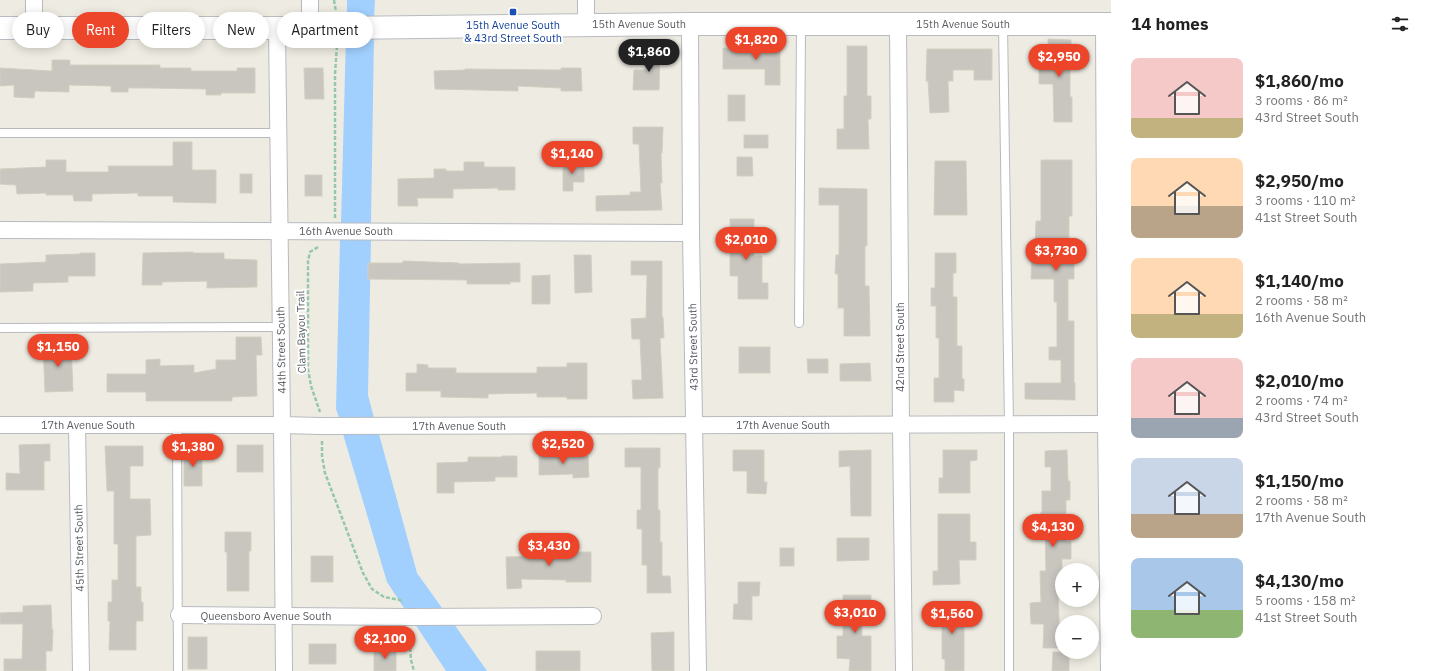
<!DOCTYPE html>
<html lang="en">
<head>
<meta charset="utf-8">
<style>
  body { margin:0; font-family:"IBM Plex Sans",sans-serif; background:#f2f2f2; color:#222; height:100vh; display:flex; flex-direction:column; font-size:15px; white-space:nowrap }
  * { box-sizing:border-box; margin:0 }
  p { font-size:13px; color:#767676 }
  .icon { flex:none; width:22px; height:22px; fill:none; stroke:currentColor; stroke-width:2; stroke-linecap:round; stroke-linejoin:round }
  .map { position:relative; flex:1; overflow:hidden }
  .sheet { display:flex; flex-direction:column; background:#fff; width:320px }
  .sheet>* { flex:none }
  .top-card { position:absolute; left:12px; top:12px; width:380px; height:36px; display:flex; gap:8px }
  .fabs { position:absolute; left:1055px; top:563px; display:grid; gap:8px }
  .fabs a { display:grid; place-items:center; width:44px; height:44px; border-radius:50%; background:#fff; box-shadow:0 2px 10px #0003; font-size:20px }
  .price { position:absolute; translate:-50% -34px; padding:0 9px; border-radius:14px; background:#ed4529; color:#fff; font-size:13px; line-height:26px; filter:drop-shadow(0 1px 2px #0008) }
  .price::after { content:''; position:absolute; left:50%; top:24px; width:12px; height:9px; margin-left:-6px; background:inherit; clip-path:polygon(0 0,100% 0,50% 100%) }
  .price.selected { background:#222; color:#fff }
  ul { padding:0; list-style:none }
  li { display:flex; align-items:center; gap:12px; height:100px; padding:0 20px }
  li span { display:grid; place-items:center; flex:none; width:112px; height:80px; border-radius:8px; color:#555 }
  li>.icon { margin-inline-start:auto }
  span .icon { width:48px; height:48px; fill:#fffc; stroke-width:1 }
  li b { font-size:17px }
  h2 { display:flex; justify-content:space-between; align-items:center; height:48px; padding:0 20px; font-size:17px }
  .pill { padding:0 14px; border-radius:18px; background:#fff; box-shadow:0 2px 10px #0003; font-size:14px; line-height:36px }
  .pill.selected { background:#ed4529; color:#fff }
  main { display:flex; flex:1; min-height:0 }
  .map>svg:first-child { display:block }
</style>
</head>
<body>
<main>
<div class="map">
<svg width="1111" height="671" viewBox="0 0 1111 671">
  <rect width="100%" height="100%" fill="#eeece2"/>
  <!-- water -->
  <g fill="#a1d0ff">
    <polygon points="347,0 375,0 374,19 347,20"/>
    <polygon points="374,35 371,223 341,223 346,36"/>
    <polygon points="340,239 371,239 368,395 374,418 339,418 336,409"/>
    <polygon points="343,434 379,434 417,573 442,608 404,608 387,582"/>
    <polygon points="415,624 454,624 487,671 446,671"/>
  </g>
  <!-- building -->
  <g fill="#c8c6bf" stroke="#d2cec0">
    <polygon points="1048,39 1071,40 1071,55 1070,55 1070,97 1072,97 1072,122 1054,122 1053,84 1039,84 1039,66 1048,66"/>
    <polygon points="765,45 780,45 780,85 765,85 765,69 723,69 723,48 765,48"/>
    <polygon points="847,46 867,46 867,96 871,96 871,119 868,119 869,149 837,149 837,129 844,129 844,96 847,96"/>
    <polygon points="927,49 992,49 992,80 974,80 974,70 953,70 953,81 948,81 949,112 930,113 928,81 926,81"/>
    <polygon points="647,50 660,50 659,90 633,90 634,70 646,70"/>
    <polygon points="52,60 70,60 70,65 160,65 160,68 191,68 191,71 237,71 237,68 255,68 255,93 221,93 221,95 206,95 206,89 151,88 128,88 128,92 111,92 111,86 69,85 69,92 35,91 34,98 14,97 14,85 0,86 0,68 52,71"/>
    <polygon points="304,68 323,68 324,99 305,99"/>
    <polygon points="561,68 581,68 582,91 561,91 561,88 518,86 518,91 435,89 434,71 465,70 465,69 561,70"/>
    <rect x="728" y="95" width="17" height="26"/>
    <polygon points="633,127 663,127 662,153 661,153 662,183 660,183 662,210 596,211 596,196 630,195 630,192 641,192 639,144 633,144"/>
    <rect x="744" y="135" width="24" height="13"/>
    <polygon points="173,142 192,142 192,170 216,170 216,203 173,202 173,196 138,196 138,193 92,194 92,201 74,201 73,195 46,195 46,193 17,194 16,185 0,184 0,169 46,167 46,160 66,160 66,172 109,172 108,166 173,166"/>
    <polygon points="737,157 752,157 753,176 737,176"/>
    <polygon points="1041,160 1072,160 1072,216 1069,216 1069,251 1074,251 1074,279 1068,279 1068,321 1074,321 1074,383 1075,383 1075,400 1025,399 1025,383 1061,383 1061,360 1049,360 1049,347 1057,347 1057,302 1054,302 1054,279 1031,279 1032,251 1035,251 1036,221 1041,221"/>
    <polygon points="935,161 966,161 967,215 934,215"/>
    <polygon points="464,162 484,162 484,167 515,167 515,190 498,190 498,188 453,189 453,198 417,198 418,206 398,206 398,179 434,178 434,169 446,169 446,171 464,171"/>
    <polygon points="563,163 584,163 584,182 573,182 573,191 563,191"/>
    <rect x="240" y="174" width="12" height="19"/>
    <rect x="305" y="175" width="17" height="21"/>
    <polygon points="819,188 867,189 867,246 865,246 865,286 869,286 870,336 844,336 844,308 838,308 838,274 835,274 836,255 839,255 839,205 819,205"/>
    <polygon points="730,219 754,219 754,256 762,256 762,283 768,283 768,299 738,299 738,276 730,276"/>
    <polygon points="193,252 193,253 224,253 224,259 257,260 257,287 207,288 207,281 162,282 162,285 142,285 143,253"/>
    <polygon points="80,253 95,253 95,276 68,276 68,282 33,283 33,291 0,292 0,264 46,262 46,255 80,254"/>
    <polygon points="935,253 956,253 956,273 953,273 953,297 957,297 957,346 962,346 962,379 964,379 964,391 954,390 954,402 934,402 934,378 939,378 939,338 936,338 936,306 931,306 931,288 935,288"/>
    <polygon points="574,255 591,255 592,292 575,293"/>
    <polygon points="403,261 459,263 459,264 520,263 520,282 510,282 510,284 467,284 467,280 368,279 368,263 403,263"/>
    <polygon points="631,261 662,261 662,317 663,317 664,338 660,338 663,398 633,399 632,380 642,380 640,339 632,339 631,319 646,318 647,275 631,275"/>
    <polygon points="550,275 550,304 532,304 532,276"/>
    <polygon points="236,337 261,337 262,355 256,355 257,396 232,397 232,401 146,401 146,392 107,392 107,374 146,374 146,360 160,359 160,366 194,365 194,373 216,369 216,360 236,360"/>
    <polygon points="71,343 73,391 45,392 43,344"/>
    <rect x="739" y="347" width="31" height="26"/>
    <polygon points="807,359 828,359 828,373 808,373"/>
    <polygon points="567,363 587,363 587,399 567,399 567,397 537,397 537,393 488,394 488,398 441,397 441,391 406,391 406,373 417,373 417,364 428,365 428,368 456,368 456,373 537,373 537,367 567,367"/>
    <polygon points="870,363 871,381 840,381 840,364"/>
    <polygon points="50,444 50,461 44,461 44,490 6,490 6,473 20,474 19,445"/>
    <rect x="237" y="445" width="26" height="27"/>
    <polygon points="105,446 143,446 143,466 130,466 130,499 150,499 151,535 136,536 136,587 141,587 141,602 143,602 143,621 136,621 136,650 109,650 110,621 108,621 108,602 112,602 112,580 118,580 118,544 114,544 114,491 107,491"/>
    <polygon points="625,448 660,448 660,468 658,468 658,510 660,510 660,542 662,542 662,576 670,576 671,593 647,593 647,565 642,565 642,529 637,529 637,510 641,510 641,467 625,467"/>
    <polygon points="557,450 558,456 588,456 589,477 573,478 573,474 539,475 539,451"/>
    <polygon points="733,450 764,450 764,482 767,482 766,494 747,493 747,471 733,471"/>
    <polygon points="871,450 871,516 851,516 850,466 839,467 839,451"/>
    <polygon points="943,450 977,450 977,460 970,461 970,493 939,493 939,478 943,478"/>
    <polygon points="1067,450 1068,481 1070,481 1070,500 1066,500 1066,541 1071,541 1071,559 1062,559 1062,591 1058,591 1060,648 1043,648 1044,624 1031,624 1030,603 1041,602 1040,571 1046,571 1045,532 1040,532 1041,512 1042,512 1042,491 1051,491 1051,467 1045,467 1045,451"/>
    <rect x="184" y="451" width="18" height="35"/>
    <polygon points="502,456 517,456 517,477 495,477 495,481 454,482 454,493 437,493 437,463 468,462 468,457 502,457"/>
    <polygon points="938,514 970,514 970,542 976,542 976,560 959,560 960,584 933,585 933,571 938,571"/>
    <polygon points="225,532 251,532 251,551 249,551 249,591 227,591 227,552 225,552"/>
    <polygon points="837,538 869,538 869,560 837,561"/>
    <polygon points="537,547 556,547 556,552 591,552 591,582 566,582 566,580 521,579 522,588 507,589 506,557 537,556"/>
    <rect x="780" y="548" width="14" height="18"/>
    <rect x="311" y="556" width="22" height="26"/>
    <polygon points="738,582 760,582 759,596 752,596 752,620 733,619 734,604 738,604"/>
    <polygon points="843,595 871,595 871,608 862,608 862,636 871,636 871,671 849,671 850,659 837,658 837,636 843,636"/>
    <polygon points="51,605 52,630 53,630 52,651 46,651 46,671 4,671 4,659 22,659 23,624 0,624 0,613 23,612 23,606"/>
    <polygon points="936,605 965,605 965,623 964,623 964,671 945,671 945,659 942,659 942,623 936,623"/>
    <polygon points="674,632 674,671 652,671 651,633"/>
    <rect x="188" y="637" width="19" height="32"/>
    <rect x="309" y="644" width="27" height="20"/>
    <rect x="374" y="649" width="22" height="22"/>
    <rect x="536" y="651" width="44" height="20"/>
    <polygon points="1053,652 1069,652 1069,671 1052,671"/>
  </g>
  <g fill="none" stroke-linecap="round" stroke-linejoin="round">
    <defs>
      <g id="lane">
        <polyline points="1003,24 1009,425 1009,671"/>
        <polyline points="0,133 278,133"/>
        <polyline points="799,323 801,25"/>
        <polyline points="0,328 281,327"/>
        <polyline points="177,425 178,671"/>
      </g>
      <g id="street">
        <polyline points="34,0 34,28"/>
        <polyline points="586,24 586,0"/>
        <polyline points="690,24 691,233 698,671"/>
        <polyline points="898,24 901,425 904,671"/>
        <polyline points="1104,24 1106,424 1109,671"/>
        <polyline points="310,27 310,0"/>
        <polyline points="277,28 282,425 284,671"/>
        <polyline points="0,230 691,233"/>
        <polyline points="0,425 282,425 321,426 1111,424"/>
        <polyline points="77,425 81,671"/>
        <polyline points="179,615 409,617 593,616"/>
      </g>
      <polyline id="secondary" points="0,28 338,28 690,24 1111,24"/>
    </defs>
    <!-- lane casing -->
    <use href="#lane" stroke="#b7babf" stroke-width="10"/>
    <!-- street casing -->
    <use href="#street" stroke="#b7babf" stroke-width="18"/>
    <!-- secondary casing -->
    <use href="#secondary" stroke="#b8bbc1" stroke-width="24"/>
    <!-- path -->
    <g stroke="#96c7a8" stroke-width="2.5" stroke-dasharray="4 2" stroke-linecap="butt">
      <polyline points="334,0 336,12"/>
      <polyline points="335,218 335,74 337,45"/>
      <polyline points="318,247 310,252 308,261 308,369 311,386 320,412"/>
      <polyline points="322,441 322,456 325,473 363,573 372,589 384,597 400,600 403,603"/>
      <polyline points="409,630 411,660 414,671"/>
    </g>
    <!-- lane -->
    <use href="#lane" stroke="#fff" stroke-width="8"/>
    <!-- street -->
    <use href="#street" stroke="#fff" stroke-width="16"/>
    <!-- secondary -->
    <use href="#secondary" stroke="#fff" stroke-width="22"/>
  </g>
  <!-- markers -->
  <rect fill="#1a4fb4" stroke="#fff" stroke-width="1.5" x="509" y="8" width="8" height="8" rx="2"/>
  <g text-anchor="middle" dominant-baseline="central" stroke-width="4" stroke-linejoin="round" paint-order="stroke">
    <!-- street labels -->
    <g font-size="11" fill="#5a5e63" stroke="#fff">
      <text x="639" y="24">15th Avenue South</text>
      <text x="963" y="24">15th Avenue South</text>
      <text x="346" y="231">16th Avenue South</text>
      <text transform="translate(301 332) rotate(-91)">Clam Bayou Trail</text>
      <text transform="translate(693 347) rotate(-91)">43rd Street South</text>
      <text transform="translate(900 347) rotate(-90)">42nd Street South</text>
      <text transform="translate(281 350) rotate(-91)">44th Street South</text>
      <text x="88" y="425">17th Avenue South</text>
      <text x="783" y="425">17th Avenue South</text>
      <text x="459" y="426">17th Avenue South</text>
      <text transform="translate(79 548) rotate(-91)">45th Street South</text>
      <text x="266" y="616">Queensboro Avenue South</text>
    </g>
    <!-- transit labels -->
    <g font-size="11" fill="#164399" stroke="#fff">
      <text x="513" y="25">15th Avenue South<tspan x="513" dy="13">&amp; 43rd Street South</tspan></text>
    </g>
  </g>
</svg>
<div class="fabs">
<a>+</a>
<a>−</a>
</div>
<b class="price" style="left:756px;top:61px">$1,820</b>
<b class="price selected" style="left:649px;top:73px">$1,860</b>
<b class="price" style="left:1059px;top:78px">$2,950</b>
<b class="price" style="left:572px;top:175px">$1,140</b>
<b class="price" style="left:746px;top:261px">$2,010</b>
<b class="price" style="left:1056px;top:272px">$3,730</b>
<b class="price" style="left:58px;top:368px">$1,150</b>
<b class="price" style="left:563px;top:465px">$2,520</b>
<b class="price" style="left:193px;top:468px">$1,380</b>
<b class="price" style="left:1053px;top:548px">$4,130</b>
<b class="price" style="left:549px;top:567px">$3,430</b>
<b class="price" style="left:855px;top:634px">$3,010</b>
<b class="price" style="left:952px;top:635px">$1,560</b>
<b class="price" style="left:385px;top:660px">$2,100</b>
<div class="top-card">
<a class="pill">Buy</a>
<a class="pill selected">Rent</a>
<a class="pill">Filters</a>
<a class="pill">New</a>
<a class="pill">Apartment</a>
</div>
</div>
<section class="sheet">
<h2>14 homes<svg class="icon" aria-label="filters" viewBox="0 0 24 24"><path d="M4 7h16M4 17h16"/><circle cx="9" cy="7" r="2"/><circle cx="15" cy="17" r="2"/></svg></h2>
<ul>
<li><span style="background:linear-gradient(#f6c9c9 75%,#c2b280 0)"><svg class="icon" aria-label="home" viewBox="0 0 24 24"><path d="M3 11l9-7 9 7M6 9v11h12V9"/></svg></span><div><b>$1,860/mo</b><p>3 rooms · 86 m²</p><p>43rd Street South</p></div></li>
<li><span style="background:linear-gradient(#ffd9b3 60%,#b9a48a 0)"><svg class="icon" aria-label="home" viewBox="0 0 24 24"><path d="M3 11l9-7 9 7M6 9v11h12V9"/></svg></span><div><b>$2,950/mo</b><p>3 rooms · 110 m²</p><p>41st Street South</p></div></li>
<li><span style="background:linear-gradient(#ffd9b3 70%,#c2b280 0)"><svg class="icon" aria-label="home" viewBox="0 0 24 24"><path d="M3 11l9-7 9 7M6 9v11h12V9"/></svg></span><div><b>$1,140/mo</b><p>2 rooms · 58 m²</p><p>16th Avenue South</p></div></li>
<li><span style="background:linear-gradient(#f6c9c9 75%,#9aa5b1 0)"><svg class="icon" aria-label="home" viewBox="0 0 24 24"><path d="M3 11l9-7 9 7M6 9v11h12V9"/></svg></span><div><b>$2,010/mo</b><p>2 rooms · 74 m²</p><p>43rd Street South</p></div></li>
<li><span style="background:linear-gradient(#c9d6e8 70%,#b9a48a 0)"><svg class="icon" aria-label="home" viewBox="0 0 24 24"><path d="M3 11l9-7 9 7M6 9v11h12V9"/></svg></span><div><b>$1,150/mo</b><p>2 rooms · 58 m²</p><p>17th Avenue South</p></div></li>
<li><span style="background:linear-gradient(#a9c7e8 65%,#8fb573 0)"><svg class="icon" aria-label="home" viewBox="0 0 24 24"><path d="M3 11l9-7 9 7M6 9v11h12V9"/></svg></span><div><b>$4,130/mo</b><p>5 rooms · 158 m²</p><p>41st Street South</p></div></li>
</ul>
</section>
</main>
</body>
</html>
